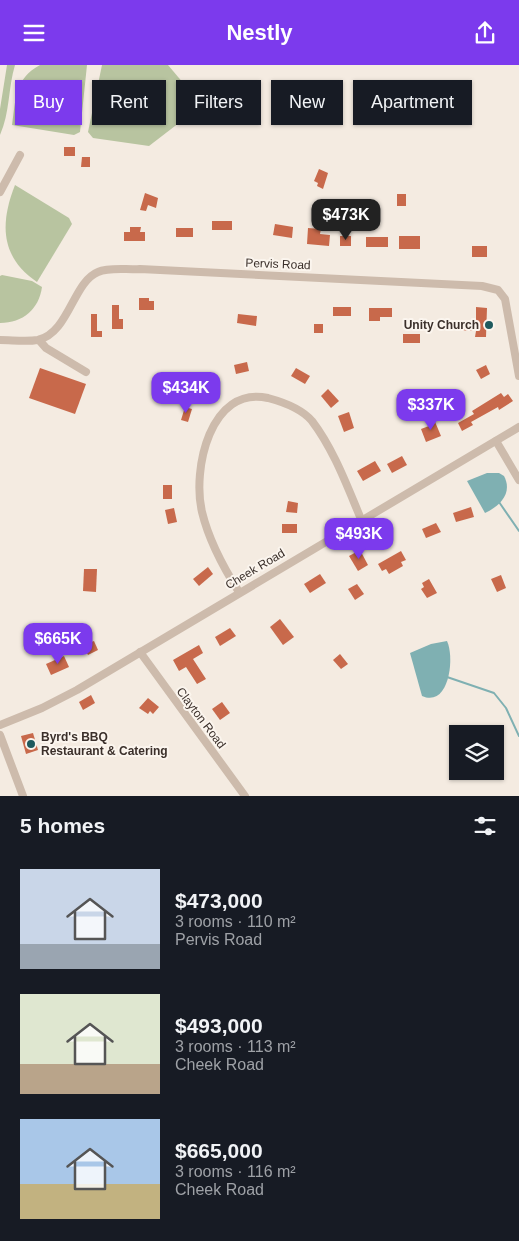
<!DOCTYPE html>
<html lang="en">
<head>
<meta charset="utf-8">
<style>
  body { margin:0; font-family:Helvetica,sans-serif; background:#242831; color:#f1f3f6; height:100vh; display:flex; flex-direction:column; font-size:19px; white-space:nowrap }
  * { box-sizing:border-box; margin:0 }
  p { font-size:16px; color:#9ea1a6 }
  .icon { flex:none; width:28px; height:28px; fill:none; stroke:currentColor; stroke-width:2; stroke-linecap:round; stroke-linejoin:round }
  .map { position:relative; height:731px; overflow:hidden }
  .panel { display:flex; flex-direction:column; background:#171b24; flex:1 }
  .panel>* { flex:none }
  .hud { position:absolute; left:15px; top:15px; width:490px; height:45px; display:flex; gap:10px }
  .tools { position:absolute; left:449px; top:660px; display:grid; gap:10px }
  .tools a { display:grid; place-items:center; width:55px; height:55px; border-radius:0px; background:#171b24; box-shadow:0 1px 4px #0004; font-size:25px }
  .price { position:absolute; translate:-50% -42px; padding:0 11px; border-radius:10px; background:#7c3aed; color:#fff; font-size:16px; line-height:32px; filter:drop-shadow(0 1px 2px #0008) }
  .price::after { content:''; position:absolute; left:50%; top:30px; width:15px; height:11px; margin-left:-8px; background:inherit; clip-path:polygon(0 0,100% 0,50% 100%) }
  .price.on { background:#222; color:#fff }
  ul { padding:0; list-style:none }
  li { display:flex; align-items:center; gap:15px; height:125px; padding:0 20px }
  li span { display:grid; place-items:center; flex:none; width:140px; height:100px; border-radius:0px; color:#555 }
  li>.icon { margin-inline-start:auto }
  span .icon { width:60px; height:60px; fill:#fffc; stroke-width:1 }
  li b { font-size:21px }
  h2 { display:flex; justify-content:space-between; align-items:center; height:60px; padding:0 20px; font-size:21px }
  .tag { padding:0 18px; border-radius:0px; background:#171b24; box-shadow:0 1px 4px #0004; font-size:18px; line-height:45px }
  .tag.on { background:#7c3aed; color:#fff }
  header { display:flex; justify-content:space-between; align-items:center; height:65px; padding:0 20px; background:#7c3aed; color:#fff; font-size:22px; font-weight:700 }
  .map>svg:first-child { display:block }
</style>
</head>
<body>
<header><svg class="icon" aria-label="menu" viewBox="0 0 24 24"><path d="M4 6h16M4 12h16M4 18h16"/></svg>Nestly<svg class="icon" aria-label="share" viewBox="0 0 24 24"><path d="M12 15V3M7 8l5-5 5 5M5 13v7h14v-7"/></svg></header>
<div class="map">
<svg width="519" height="731" viewBox="0 0 519 731">
  <rect width="100%" height="100%" fill="#f4ebe1"/>
  <!-- green -->
  <g fill="#b8c4a0">
    <path d="M7,0H15C8,23 10,48 0,70V44Z"/>
    <path d="M40,0H87L80,67L74,70L12,60C16,35 14,14 40,0Z"/>
    <polygon points="102,0 168,0 184,19 188,51 149,81 93,73 88,67"/>
    <path d="M15,120L69,153L72,159L37,217C0,192 0,158 15,120Z"/>
    <path d="M2,210L32,216L42,222C39,244 23,258 0,258V211Z"/>
  </g>
  <!-- water -->
  <g fill="#7fb0b2">
    <path d="M487,408H499L504,411C513,428 500,441 485,448L467,416Z"/>
    <path d="M447,576C455,593 449,643 422,631L410,588L431,579Z"/>
  </g>
  <g fill="none" stroke-linecap="round" stroke-linejoin="round">
    <!-- stream -->
    <g stroke="#7fb0b2" stroke-width="2">
      <polyline points="499,437 519,466"/>
      <polyline points="447,612 494,628 506,643 519,671"/>
    </g>
  </g>
  <!-- building -->
  <g fill="#c8694b">
    <rect x="64" y="82" width="11" height="9"/>
    <polygon points="82,92 90,92 90,102 81,102"/>
    <polygon points="319,104 328,108 323,124 317,121 318,118 314,116"/>
    <polygon points="145,128 158,133 156,143 148,140 146,146 140,145"/>
    <rect x="397" y="129" width="9" height="12"/>
    <rect x="212" y="156" width="20" height="9"/>
    <polygon points="275,159 293,162 292,173 273,170"/>
    <polygon points="130,162 141,162 140,167 145,167 145,176 124,176 124,167 130,167"/>
    <rect x="176" y="163" width="17" height="9"/>
    <polygon points="308,163 321,164 320,169 330,170 329,181 307,179"/>
    <rect x="340" y="171" width="11" height="10"/>
    <rect x="399" y="171" width="21" height="13"/>
    <rect x="366" y="172" width="22" height="10"/>
    <rect x="472" y="181" width="15" height="11"/>
    <polygon points="139,233 149,233 149,236 154,236 154,245 139,245"/>
    <polygon points="112,240 119,240 119,254 123,254 123,264 112,264"/>
    <rect x="333" y="242" width="18" height="9"/>
    <polygon points="476,242 487,243 486,272 475,272 476,266 454,265 454,258 476,259"/>
    <polygon points="369,243 392,243 392,252 380,252 380,256 369,256"/>
    <polygon points="91,249 97,249 97,266 102,266 102,272 91,272"/>
    <polygon points="238,249 257,251 256,261 237,258"/>
    <rect x="314" y="259" width="9" height="9"/>
    <rect x="403" y="269" width="17" height="9"/>
    <polygon points="247,297 249,306 236,309 234,300"/>
    <polygon points="486,300 490,309 481,314 476,305"/>
    <polygon points="40,303 86,319 75,349 29,333"/>
    <polygon points="296,303 310,311 305,319 291,311"/>
    <polygon points="328,324 339,336 331,343 321,331"/>
    <polygon points="501,328 504,332 508,329 513,336 499,345 498,342 471,357 473,360 462,366 458,358 474,349 472,346"/>
    <polygon points="185,342 192,344 188,357 181,355"/>
    <polygon points="349,347 354,363 344,367 338,351"/>
    <polygon points="433,352 441,371 426,377 421,364 429,361 426,355"/>
    <polygon points="402,391 407,400 392,408 387,399"/>
    <polygon points="375,396 381,406 363,416 357,406"/>
    <rect x="163" y="420" width="9" height="14"/>
    <polygon points="288,436 298,438 297,448 286,447"/>
    <polygon points="471,442 474,452 456,457 453,448"/>
    <polygon points="174,443 177,457 168,459 165,445"/>
    <polygon points="436,458 441,467 426,473 422,464"/>
    <rect x="282" y="459" width="15" height="9"/>
    <polygon points="360,485 368,500 358,506 349,491"/>
    <polygon points="401,486 406,495 401,497 403,501 389,509 386,504 382,506 378,499"/>
    <polygon points="208,502 213,509 199,521 193,514"/>
    <polygon points="84,504 97,504 96,527 83,526"/>
    <polygon points="320,509 326,518 310,528 304,519"/>
    <polygon points="501,510 506,523 497,527 491,514"/>
    <polygon points="429,514 437,528 427,533 421,524 424,522 422,518"/>
    <polygon points="357,519 364,529 355,535 348,524"/>
    <polygon points="280,554 294,572 283,580 270,562"/>
    <polygon points="230,563 236,571 220,581 215,572"/>
    <polygon points="94,576 98,585 88,590 83,580"/>
    <polygon points="199,580 203,588 193,594 206,614 197,619 186,602 179,606 173,595"/>
    <polygon points="340,589 348,599 341,604 333,595"/>
    <polygon points="64,591 69,602 51,610 46,599"/>
    <polygon points="91,630 95,638 83,645 79,637"/>
    <polygon points="148,633 159,642 153,649 150,646 148,649 139,643"/>
    <polygon points="222,637 230,648 220,655 212,644"/>
    <polygon points="33,668 38,685 26,689 21,671"/>
  </g>
  <g fill="none" stroke-linecap="round" stroke-linejoin="round">
    <!-- minor -->
    <g stroke="#cdbbac" stroke-width="8">
      <polyline points="0,127 20,90"/>
      <path d="M0,275C12,275 26,277 38,275C69,268 73,217 98,207C109,202 127,205 140,204L482,221L498,225L505,234L519,311"/>
      <polyline points="39,275 46,283 86,307"/>
      <polyline points="496,376 519,415"/>
      <path d="M239,527C223,502 209,476 202,447C192,405 210,320 268,333C283,337 301,343 312,356C334,385 347,421 361,454"/>
      <polyline points="140,587 245,731"/>
      <polyline points="0,660 42,643 77,625 519,362"/>
      <polyline points="0,670 23,731"/>
    </g>
  </g>
  <!-- markers -->
  <g fill="#1f5a5e" stroke="#fbf5ee" stroke-width="2">
    <circle cx="489" cy="260" r="5"/>
    <circle cx="31" cy="679" r="5"/>
  </g>
  <g text-anchor="middle" dominant-baseline="central" stroke-width="4" stroke-linejoin="round" paint-order="stroke">
    <!-- street labels -->
    <g font-size="12" fill="#3b302b" stroke="#fbf5ee">
      <text transform="translate(278 199) rotate(2)">Pervis Road</text>
      <text transform="translate(255 504) rotate(-31)">Cheek Road</text>
      <text transform="translate(201 653) rotate(53)">Clayton Road</text>
    </g>
    <!-- poi labels -->
    <g font-size="12" font-weight="bold" fill="#3b302b" stroke="#fbf5ee" text-anchor="end">
      <text x="479" y="260">Unity Church</text>
      <text x="41" y="672" text-anchor="start">Byrd's BBQ<tspan x="41" dy="14">Restaurant &amp; Catering</tspan></text>
    </g>
  </g>
</svg>
<div class="tools">
<a><svg class="icon" aria-label="layers" viewBox="0 0 24 24"><path d="M12 4l9 5-9 5-9-5zM3 14l9 5 9-5"/></svg></a>
</div>
<b class="price on" style="left:346px;top:176px">$473K</b>
<b class="price" style="left:186px;top:349px">$434K</b>
<b class="price" style="left:431px;top:366px">$337K</b>
<b class="price" style="left:359px;top:495px">$493K</b>
<b class="price" style="left:58px;top:600px">$665K</b>
<div class="hud">
<a class="tag on">Buy</a>
<a class="tag">Rent</a>
<a class="tag">Filters</a>
<a class="tag">New</a>
<a class="tag">Apartment</a>
</div>
</div>
<section class="panel">
<h2>5 homes<svg class="icon" aria-label="filters" viewBox="0 0 24 24"><path d="M4 7h16M4 17h16"/><circle cx="9" cy="7" r="2"/><circle cx="15" cy="17" r="2"/></svg></h2>
<ul>
<li><span style="background:linear-gradient(#c9d6e8 75%,#9aa5b1 0)"><svg class="icon" aria-label="home" viewBox="0 0 24 24"><path d="M3 11l9-7 9 7M6 9v11h12V9"/></svg></span><div><b>$473,000</b><p>3 rooms · 110 m²</p><p>Pervis Road</p></div></li>
<li><span style="background:linear-gradient(#dfe7d0 70%,#b9a48a 0)"><svg class="icon" aria-label="home" viewBox="0 0 24 24"><path d="M3 11l9-7 9 7M6 9v11h12V9"/></svg></span><div><b>$493,000</b><p>3 rooms · 113 m²</p><p>Cheek Road</p></div></li>
<li><span style="background:linear-gradient(#a9c7e8 65%,#c2b280 0)"><svg class="icon" aria-label="home" viewBox="0 0 24 24"><path d="M3 11l9-7 9 7M6 9v11h12V9"/></svg></span><div><b>$665,000</b><p>3 rooms · 116 m²</p><p>Cheek Road</p></div></li>
</ul>
</section>
</body>
</html>
